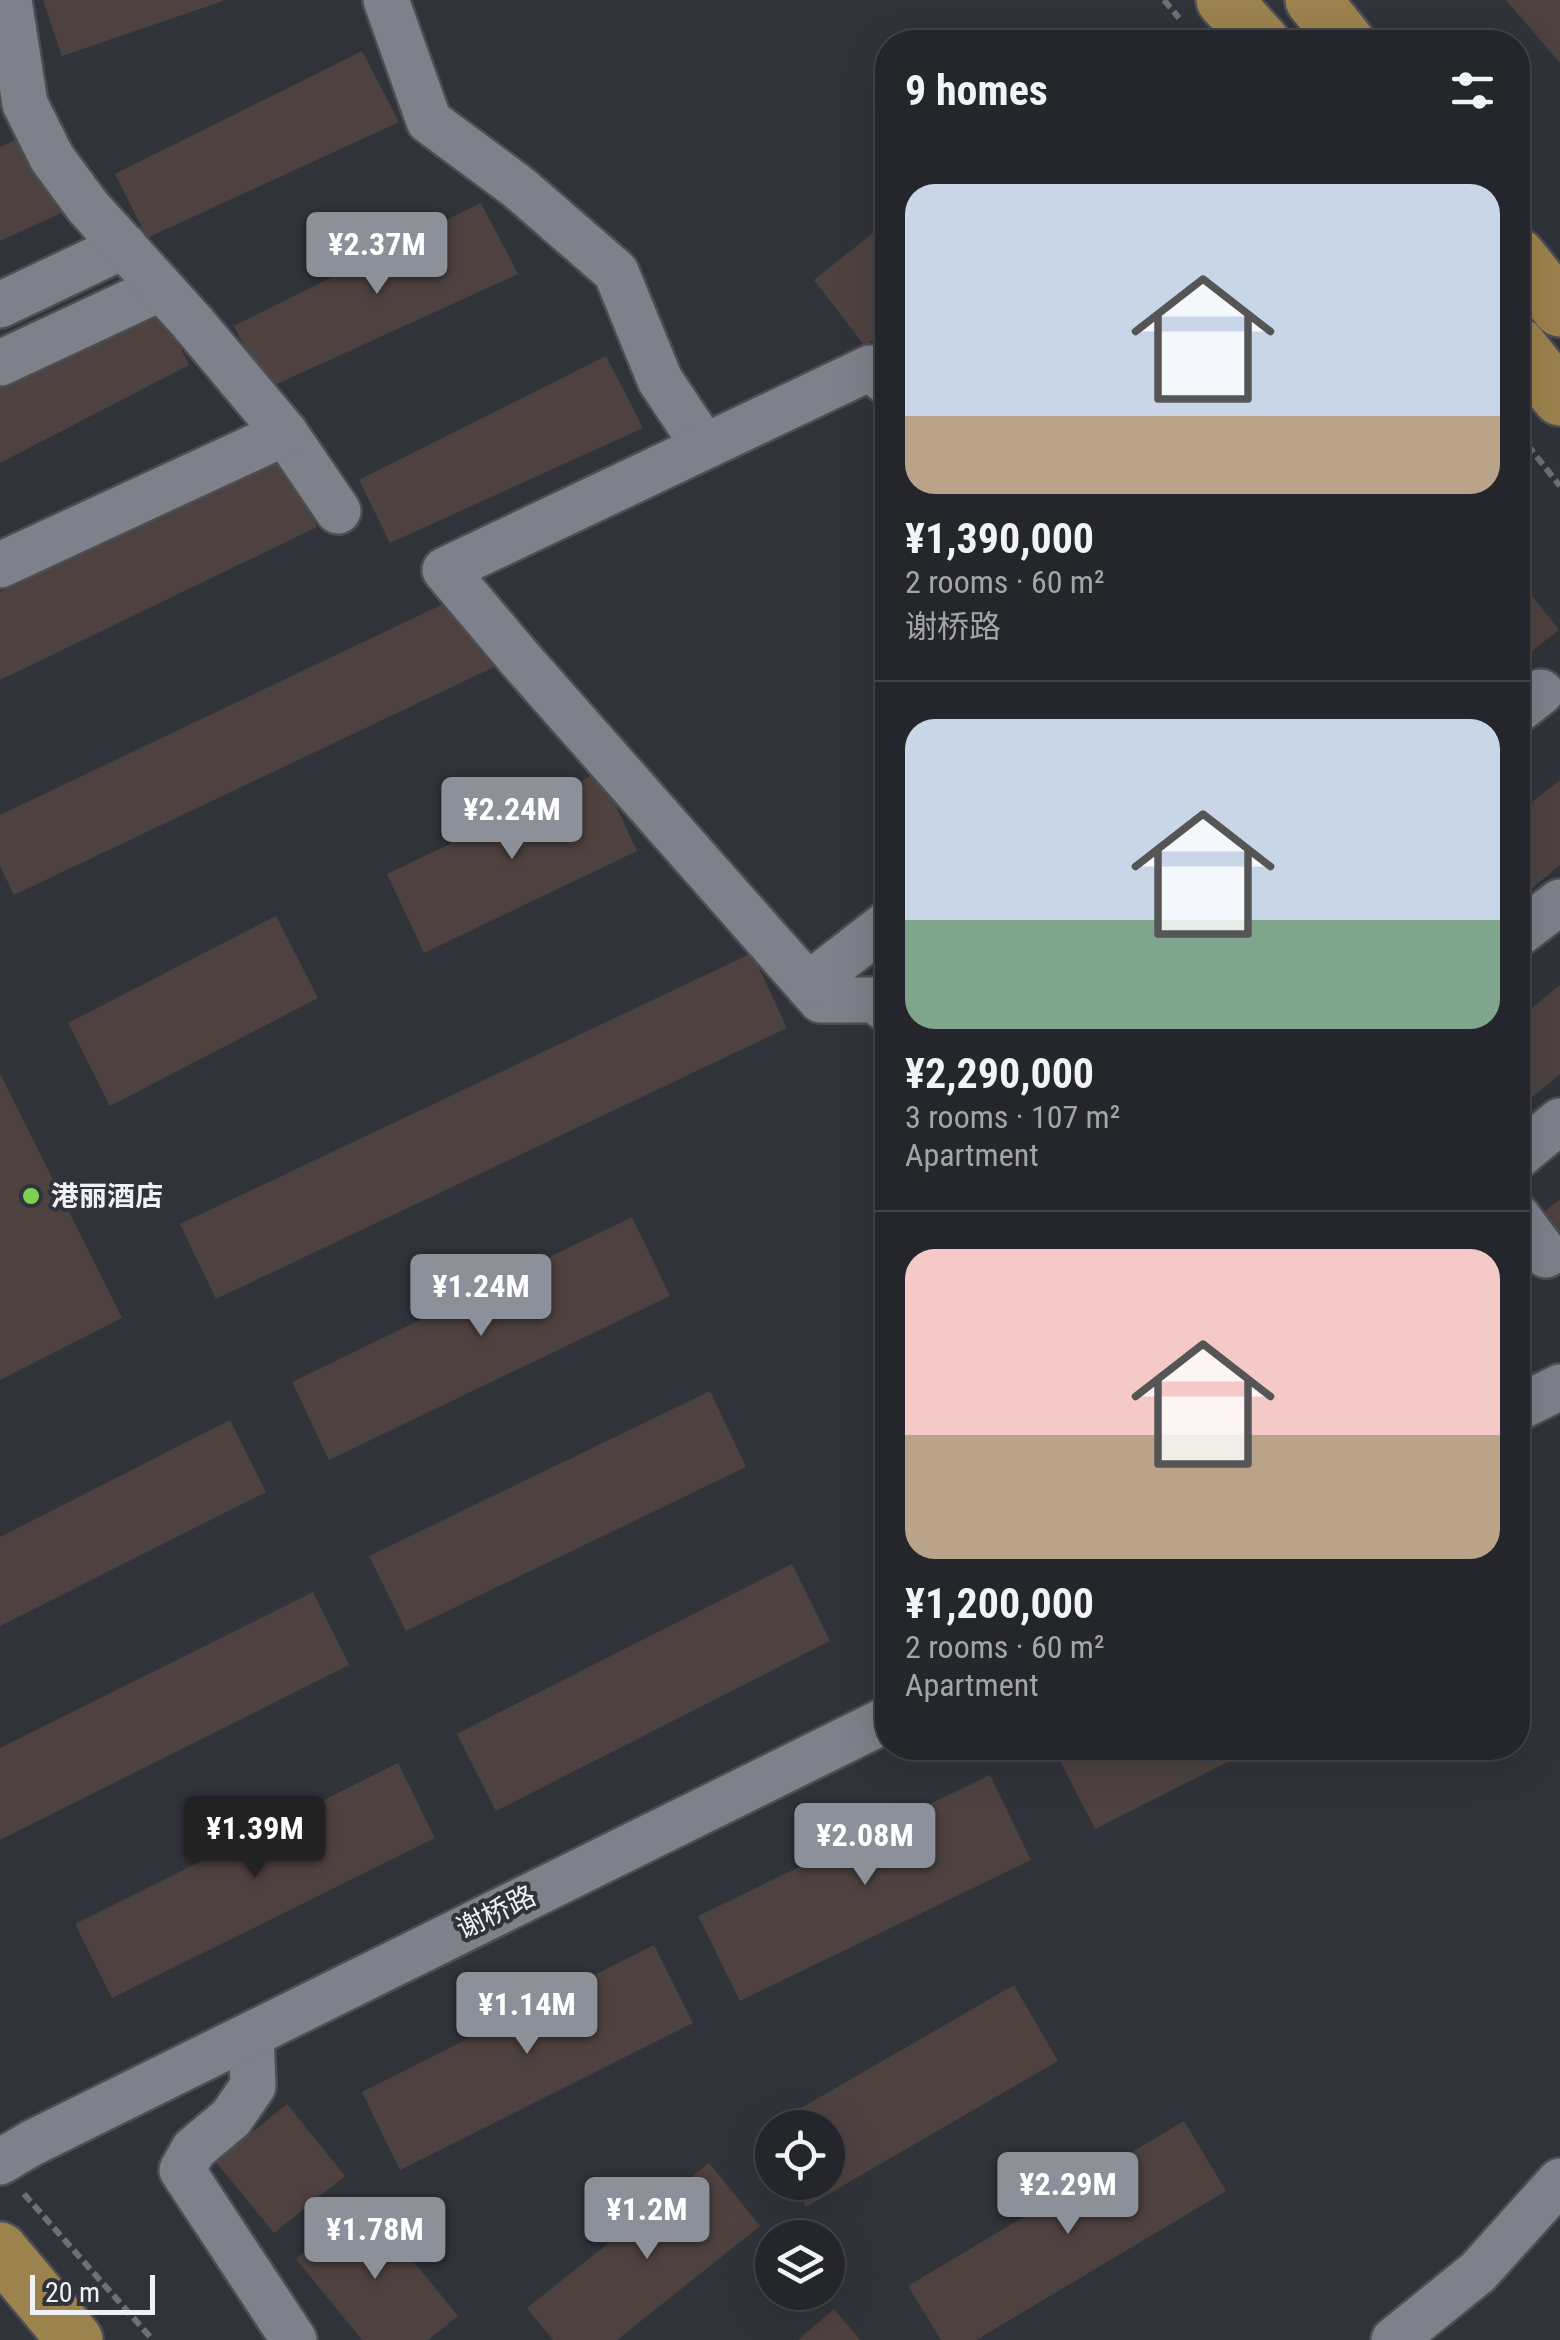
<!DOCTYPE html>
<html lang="en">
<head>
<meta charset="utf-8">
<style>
  body { margin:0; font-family:"Roboto Condensed","Noto Sans SC",sans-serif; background:#2d2e34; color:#f1f3f6; height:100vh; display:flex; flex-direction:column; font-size:38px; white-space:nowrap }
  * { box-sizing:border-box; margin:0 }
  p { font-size:32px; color:#a3a5a9 }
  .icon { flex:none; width:55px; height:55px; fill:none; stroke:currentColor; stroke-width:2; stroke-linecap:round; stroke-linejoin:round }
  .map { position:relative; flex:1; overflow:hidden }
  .drawer { position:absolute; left:875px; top:30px; width:655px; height:1730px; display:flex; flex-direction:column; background:#25262c; border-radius:40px; box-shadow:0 10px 40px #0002,0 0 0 2px #424348 }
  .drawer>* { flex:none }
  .tools { position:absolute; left:755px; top:2110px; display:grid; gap:20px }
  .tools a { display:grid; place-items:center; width:90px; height:90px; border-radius:50%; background:#25262c; box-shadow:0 10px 40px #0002,0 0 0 2px #424348; font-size:50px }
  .scale { position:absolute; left:30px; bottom:25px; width:125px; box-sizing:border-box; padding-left:10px; border:5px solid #f0f1f7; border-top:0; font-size:28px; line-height:35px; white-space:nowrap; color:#f0f1f7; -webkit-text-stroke:8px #31333b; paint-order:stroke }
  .price { position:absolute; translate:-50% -85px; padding:0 22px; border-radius:10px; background:#8c9099; color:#fff; font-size:32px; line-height:65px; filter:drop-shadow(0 2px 5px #0008) }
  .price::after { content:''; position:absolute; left:50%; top:60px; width:30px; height:22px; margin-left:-15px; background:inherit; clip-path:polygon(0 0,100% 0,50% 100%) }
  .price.active { background:#222; color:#fff }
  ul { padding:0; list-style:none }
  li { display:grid; align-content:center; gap:20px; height:530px; padding:0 30px }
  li+li { border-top:2px solid #424348 }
  li span { display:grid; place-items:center; height:310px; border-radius:30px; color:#555 }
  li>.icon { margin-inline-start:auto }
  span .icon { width:180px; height:180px; fill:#fffc; stroke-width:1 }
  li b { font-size:42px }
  h2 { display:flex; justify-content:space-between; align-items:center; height:120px; padding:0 30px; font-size:42px }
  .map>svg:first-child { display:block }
</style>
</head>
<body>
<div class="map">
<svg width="1560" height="2340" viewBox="0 0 1560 2340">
  <rect width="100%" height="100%" fill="#31333b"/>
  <!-- building -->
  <g fill="#4d4240">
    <polygon points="43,0 223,0 223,1 62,56"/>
    <polygon points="1506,0 1560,0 1560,63"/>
    <polygon points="362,51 399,122 147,238 115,174"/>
    <polygon points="32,132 68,210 0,241 0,147"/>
    <polygon points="481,203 518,274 266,389 234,326"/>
    <polygon points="888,221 888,328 865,346 814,280"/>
    <polygon points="152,290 189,365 0,463 0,366"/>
    <polygon points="606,356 643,428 390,543 359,480"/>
    <polygon points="280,450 317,527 0,680 0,592"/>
    <polygon points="1518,578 1559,630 1518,662"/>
    <polygon points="462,595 496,666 14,895 0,866 0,815"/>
    <polygon points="600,772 637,851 424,953 387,874"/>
    <polygon points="1560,780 1560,865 1518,900 1518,813"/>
    <polygon points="276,916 318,998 110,1106 68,1023"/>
    <polygon points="752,953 787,1028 216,1299 180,1224"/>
    <polygon points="1560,985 1560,1074 1518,1109 1518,1019"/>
    <polygon points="0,1073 122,1318 0,1380"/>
    <polygon points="1560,1199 1560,1273 1524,1228"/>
    <polygon points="632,1217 670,1296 329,1460 292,1382"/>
    <polygon points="710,1391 746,1467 406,1631 369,1556"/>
    <polygon points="230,1420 266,1492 0,1626 0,1537"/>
    <polygon points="792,1564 830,1641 496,1811 457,1734"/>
    <polygon points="313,1592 349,1665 0,1840 0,1748"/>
    <polygon points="1058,1748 1255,1748 1095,1829 1054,1749"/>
    <polygon points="398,1763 435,1838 112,1998 75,1924"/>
    <polygon points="990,1775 1031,1860 740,2001 698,1916"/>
    <polygon points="654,1945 693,2023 400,2170 362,2092"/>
    <polygon points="1014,1985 1058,2061 806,2207 793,2182 828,2182 828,2128 772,2128 772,2147 763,2130"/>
    <polygon points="287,2104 345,2176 274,2233 216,2162"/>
    <polygon points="1184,2121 1226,2191 976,2340 941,2340 908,2286"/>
    <polygon points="709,2163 760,2226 617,2340 553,2340 527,2308"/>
    <polygon points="365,2202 458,2316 428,2340 362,2340 296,2259"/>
    <polygon points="834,2309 860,2340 798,2340"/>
  </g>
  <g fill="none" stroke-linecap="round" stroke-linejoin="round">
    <defs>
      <g id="minor">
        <polyline points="386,0 429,121 518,187 616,272 660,380 704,446"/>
        <polyline points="0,305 124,246"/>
        <polyline points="0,363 161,288"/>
        <polyline points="888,383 870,368 445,570 520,659 821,1000 874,1000 888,1010"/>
        <polyline points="285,433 338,511"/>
        <polyline points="0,565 285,433 192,322 88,207 52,158 25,104 9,0"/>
        <polyline points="1518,710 1541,692"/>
        <polyline points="1518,934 1560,902"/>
        <polyline points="808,985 888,923"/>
        <polyline points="1518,1156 1560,1121"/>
        <polyline points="1518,1217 1546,1255"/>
        <polyline points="1518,1408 1560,1387"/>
        <polyline points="251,2035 253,2086 231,2118 194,2149 182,2170 294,2340"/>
        <polyline points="0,2162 32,2143 888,1719"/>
        <polyline points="1394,2340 1478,2272 1560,2181"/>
      </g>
      <g id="major">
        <polyline points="1224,0 1262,42"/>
        <polyline points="1313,0 1347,42"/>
        <polyline points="1518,256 1560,309"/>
        <polyline points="1518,345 1560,398"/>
        <polyline points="0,2250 75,2340"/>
      </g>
    </defs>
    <!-- minor casing -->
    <use href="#minor" stroke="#4d4e55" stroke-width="50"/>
    <!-- major casing -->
    <use href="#major" stroke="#4d4e55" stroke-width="60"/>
    <!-- path -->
    <g stroke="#6e7077" stroke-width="6" stroke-dasharray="10 5" stroke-linecap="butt">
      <polyline points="1164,0 1179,18"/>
      <polyline points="1518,433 1560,486"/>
      <polyline points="24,2194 153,2340"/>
    </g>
    <!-- minor -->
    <use href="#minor" stroke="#7e808a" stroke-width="45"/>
    <!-- major -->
    <use href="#major" stroke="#9c824d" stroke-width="55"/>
  </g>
  <!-- markers -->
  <circle fill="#7dd153" stroke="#31333b" stroke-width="4" cx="31" cy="1196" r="10"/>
  <g text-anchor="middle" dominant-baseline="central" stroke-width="8" stroke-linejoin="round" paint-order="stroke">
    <!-- poi labels -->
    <g font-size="28" font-weight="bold" fill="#f0f1f7" stroke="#31333b" text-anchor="start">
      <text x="51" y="1196">港丽酒店</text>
    </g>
    <!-- street labels -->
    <g font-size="28" fill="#f0f1f7" stroke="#31333b">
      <text transform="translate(496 1912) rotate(-26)">谢桥路</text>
    </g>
  </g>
</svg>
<div class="tools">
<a><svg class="icon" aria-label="locate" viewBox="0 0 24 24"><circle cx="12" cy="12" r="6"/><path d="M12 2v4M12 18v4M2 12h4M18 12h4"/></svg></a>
<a><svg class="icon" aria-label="layers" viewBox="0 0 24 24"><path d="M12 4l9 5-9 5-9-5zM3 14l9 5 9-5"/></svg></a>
</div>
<div class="scale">20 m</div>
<b class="price" style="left:377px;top:297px">¥2.37M</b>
<b class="price" style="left:512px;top:862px">¥2.24M</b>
<b class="price" style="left:481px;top:1339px">¥1.24M</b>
<b class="price active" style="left:255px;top:1881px">¥1.39M</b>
<b class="price" style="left:865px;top:1888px">¥2.08M</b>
<b class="price" style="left:527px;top:2057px">¥1.14M</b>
<b class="price" style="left:1068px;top:2237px">¥2.29M</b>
<b class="price" style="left:647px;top:2262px">¥1.2M</b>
<b class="price" style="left:375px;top:2282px">¥1.78M</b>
<section class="drawer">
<h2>9 homes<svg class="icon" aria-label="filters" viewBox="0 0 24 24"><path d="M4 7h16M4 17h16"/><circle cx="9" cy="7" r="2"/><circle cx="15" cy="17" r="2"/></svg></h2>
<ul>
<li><span style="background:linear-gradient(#c9d6e8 75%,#b9a48a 0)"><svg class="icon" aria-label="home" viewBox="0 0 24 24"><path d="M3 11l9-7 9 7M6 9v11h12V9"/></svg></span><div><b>¥1,390,000</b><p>2 rooms · 60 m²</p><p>谢桥路</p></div></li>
<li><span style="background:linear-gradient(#c9d6e8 65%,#7fa58c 0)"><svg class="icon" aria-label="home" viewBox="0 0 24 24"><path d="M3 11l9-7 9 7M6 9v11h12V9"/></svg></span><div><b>¥2,290,000</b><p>3 rooms · 107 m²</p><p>Apartment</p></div></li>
<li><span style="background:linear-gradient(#f6c9c9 60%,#b9a48a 0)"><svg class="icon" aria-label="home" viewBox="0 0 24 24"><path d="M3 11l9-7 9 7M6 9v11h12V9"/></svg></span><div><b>¥1,200,000</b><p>2 rooms · 60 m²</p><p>Apartment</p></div></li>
</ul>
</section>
</div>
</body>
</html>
